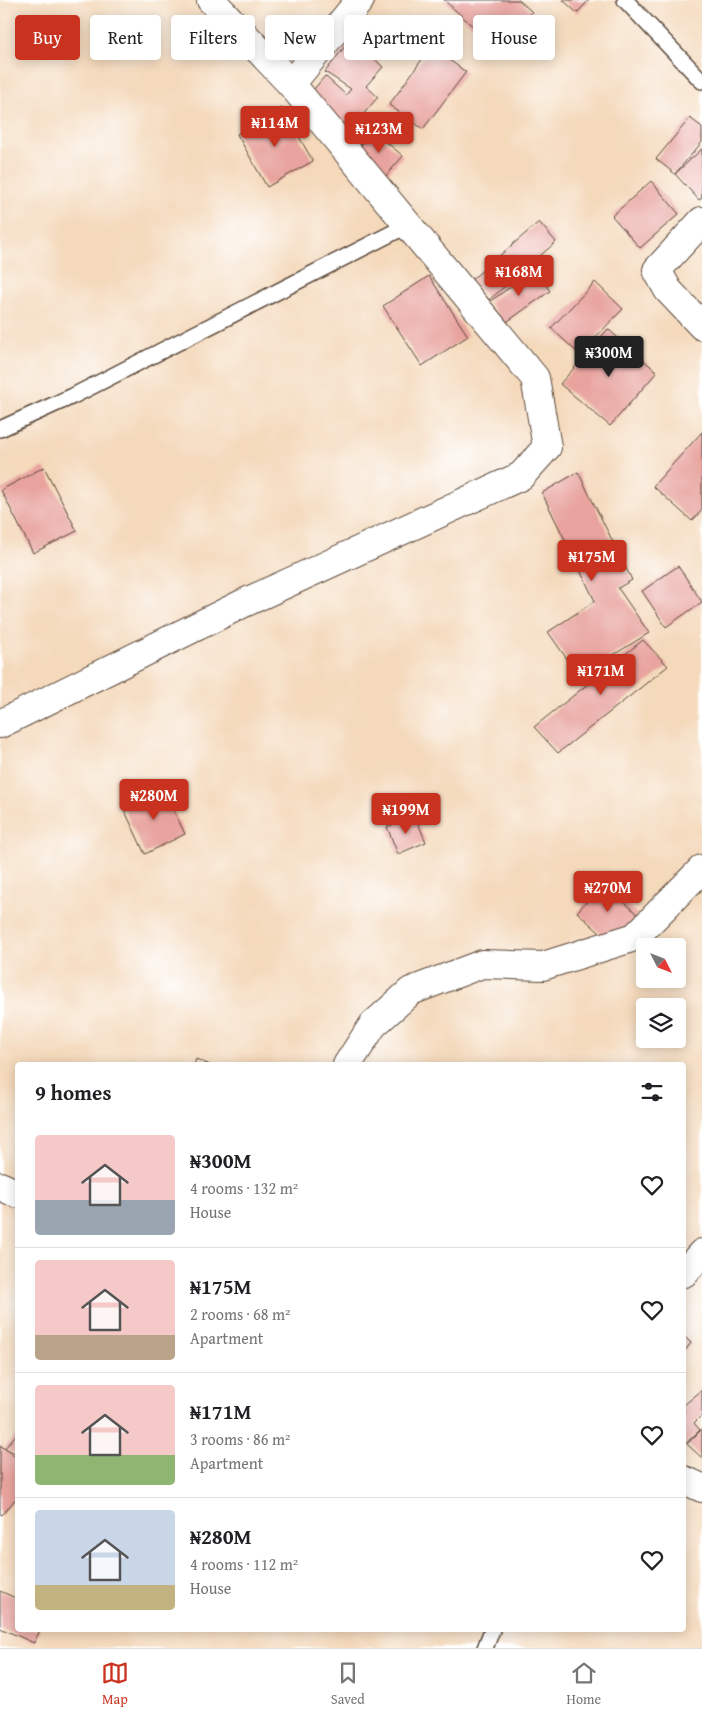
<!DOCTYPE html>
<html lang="en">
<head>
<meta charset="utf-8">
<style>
  body { margin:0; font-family:"Gentium Book Plus",serif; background:#f6f6f6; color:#202124; height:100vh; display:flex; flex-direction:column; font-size:19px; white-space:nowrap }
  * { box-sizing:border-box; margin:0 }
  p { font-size:16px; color:#757577 }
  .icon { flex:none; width:28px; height:28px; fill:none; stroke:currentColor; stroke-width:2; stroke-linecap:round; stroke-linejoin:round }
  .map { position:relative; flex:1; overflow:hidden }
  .sheet { position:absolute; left:15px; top:1062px; width:671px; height:570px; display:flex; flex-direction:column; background:#fff; border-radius:5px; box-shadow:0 2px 12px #0003 }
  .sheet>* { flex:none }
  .banner { position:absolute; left:15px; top:15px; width:672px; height:45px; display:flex; gap:10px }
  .needle { width:32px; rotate:132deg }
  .tools { position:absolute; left:636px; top:938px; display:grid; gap:10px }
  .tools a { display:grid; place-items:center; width:50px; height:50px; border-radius:5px; background:#fff; box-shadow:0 2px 12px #0003; font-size:25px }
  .price { position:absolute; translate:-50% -42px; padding:0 11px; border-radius:5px; background:#c8321e; color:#fff; font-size:16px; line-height:32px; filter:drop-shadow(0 1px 2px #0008) }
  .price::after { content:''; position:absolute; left:50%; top:30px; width:15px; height:11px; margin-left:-8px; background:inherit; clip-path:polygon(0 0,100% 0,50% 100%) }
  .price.on { background:#222; color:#fff }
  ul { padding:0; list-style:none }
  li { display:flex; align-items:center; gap:15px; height:125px; padding:0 20px }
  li+li { border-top:1px solid #e0e0e0 }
  li span { display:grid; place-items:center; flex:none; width:140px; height:100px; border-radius:5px; color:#555 }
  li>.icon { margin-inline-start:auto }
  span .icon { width:60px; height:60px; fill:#fffc; stroke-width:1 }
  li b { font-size:21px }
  h2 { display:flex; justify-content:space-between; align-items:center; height:60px; padding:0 20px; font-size:21px }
  .pill { padding:0 18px; border-radius:5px; background:#fff; box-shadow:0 2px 12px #0003; font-size:18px; line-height:45px }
  .pill.on { background:#c8321e; color:#fff }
  .tabs { display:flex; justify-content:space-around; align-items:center; height:70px; border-top:1px solid #e0e0e0; background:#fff; font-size:14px; color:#757577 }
  .tabs a { display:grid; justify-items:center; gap:2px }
  .tabs .on { color:#c8321e }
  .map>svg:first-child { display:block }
</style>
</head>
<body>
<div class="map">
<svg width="702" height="1648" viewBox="0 0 702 1648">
  <rect width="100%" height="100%" fill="#fff"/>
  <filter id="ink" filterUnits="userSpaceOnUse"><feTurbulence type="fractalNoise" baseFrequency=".02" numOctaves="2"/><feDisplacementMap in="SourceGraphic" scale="10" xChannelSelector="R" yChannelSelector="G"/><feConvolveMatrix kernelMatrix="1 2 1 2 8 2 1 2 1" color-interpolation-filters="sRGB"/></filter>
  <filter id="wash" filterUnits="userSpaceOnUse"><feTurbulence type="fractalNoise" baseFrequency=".0096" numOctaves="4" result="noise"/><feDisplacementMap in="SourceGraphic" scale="20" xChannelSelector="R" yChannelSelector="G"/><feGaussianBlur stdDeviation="1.12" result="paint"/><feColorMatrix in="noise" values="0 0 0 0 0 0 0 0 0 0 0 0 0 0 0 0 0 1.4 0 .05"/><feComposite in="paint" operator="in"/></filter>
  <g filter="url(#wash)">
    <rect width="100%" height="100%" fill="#f4d9bb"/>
    <g id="blocks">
      <!-- building -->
      <g fill="#e8a39e">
        <polygon points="444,0 519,0 532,12 498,49"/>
        <polygon points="563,0 589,0 577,13"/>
        <polygon points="352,37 383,67 366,86 378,97 349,131 308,96 325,76 346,95 351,89 325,72"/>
        <polygon points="431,47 466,72 423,129 389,105"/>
        <polygon points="282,108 313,161 267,187 237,134"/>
        <polygon points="690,118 702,127 702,142 675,174 656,159"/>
        <polygon points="373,131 403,156 385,177 355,152"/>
        <polygon points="702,149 702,198 699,200 675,174"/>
        <polygon points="651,181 679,214 640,248 612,216"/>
        <polygon points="539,222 556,242 489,300 471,280"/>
        <polygon points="535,270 550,291 504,324 489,302"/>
        <polygon points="429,276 468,336 422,366 383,306"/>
        <polygon points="595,282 623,309 579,354 551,328"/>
        <polygon points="608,329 657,372 610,426 560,384"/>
        <polygon points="702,432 702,510 692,521 653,486"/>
        <polygon points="44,467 77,531 33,553 1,490"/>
        <polygon points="578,472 632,580 618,588 649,633 579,676 548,632 595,601 542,493"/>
        <polygon points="678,566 702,602 666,627 642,591"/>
        <polygon points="643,640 668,666 558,753 534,727"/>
        <polygon points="163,788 185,834 145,854 123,807"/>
        <polygon points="415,816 426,842 398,854 387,827"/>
        <polygon points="604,883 638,915 612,944 577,912"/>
        <polygon points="196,1059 210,1065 194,1065"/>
        <polygon points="684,1336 691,1343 684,1352"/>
        <polygon points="702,1390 702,1415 694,1423 700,1430 684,1445 684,1405"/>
        <polygon points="702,1429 702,1458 687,1444"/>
        <polygon points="18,1432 18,1455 5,1448"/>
        <polygon points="0,1445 18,1459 18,1496 2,1515 0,1514"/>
        <polygon points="0,1591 18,1599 18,1630 40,1630 34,1643 0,1628"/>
      </g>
    </g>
  </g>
  <g filter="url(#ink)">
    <use href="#blocks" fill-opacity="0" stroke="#574436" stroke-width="1"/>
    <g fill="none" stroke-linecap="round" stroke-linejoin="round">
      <defs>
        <g id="service">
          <polyline points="625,0 702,81"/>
          <polyline points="0,429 73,396 408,225"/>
          <polyline points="485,1648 492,1630"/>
        </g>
        <g id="minor">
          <polyline points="291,84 360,0"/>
          <polyline points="702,221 657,270 668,290 702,326"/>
          <polyline points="0,724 244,603 521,476 547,447 535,378 291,84 211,0"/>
          <polyline points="347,1065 373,1025 411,991 482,964 543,966 635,937 702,869"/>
          <polyline points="0,1186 18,1194"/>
          <polyline points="684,1273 702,1253"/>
          <polyline points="684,1480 702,1488"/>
        </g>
      </defs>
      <!-- service casing -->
      <use href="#service" stroke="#574436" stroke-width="18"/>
      <!-- minor casing -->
      <use href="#minor" stroke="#574436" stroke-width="30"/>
      <!-- service -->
      <use href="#service" stroke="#fff" stroke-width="15"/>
      <!-- minor -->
      <use href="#minor" stroke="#fff" stroke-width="28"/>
    </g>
  </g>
</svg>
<div class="tools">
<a><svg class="needle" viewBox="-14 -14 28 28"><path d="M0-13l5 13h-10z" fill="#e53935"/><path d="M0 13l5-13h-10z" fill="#757577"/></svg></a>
<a><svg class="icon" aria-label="layers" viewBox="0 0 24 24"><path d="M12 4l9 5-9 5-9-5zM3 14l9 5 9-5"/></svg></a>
</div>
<b class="price" style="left:275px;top:148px">₦114M</b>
<b class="price" style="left:379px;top:154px">₦123M</b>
<b class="price" style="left:519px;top:297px">₦168M</b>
<b class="price on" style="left:609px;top:378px">₦300M</b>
<b class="price" style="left:592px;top:582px">₦175M</b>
<b class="price" style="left:601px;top:696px">₦171M</b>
<b class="price" style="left:154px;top:821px">₦280M</b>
<b class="price" style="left:406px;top:835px">₦199M</b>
<b class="price" style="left:608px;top:913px">₦270M</b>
<div class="banner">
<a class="pill on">Buy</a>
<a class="pill">Rent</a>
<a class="pill">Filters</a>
<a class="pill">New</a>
<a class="pill">Apartment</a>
<a class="pill">House</a>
</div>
<section class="sheet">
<h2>9 homes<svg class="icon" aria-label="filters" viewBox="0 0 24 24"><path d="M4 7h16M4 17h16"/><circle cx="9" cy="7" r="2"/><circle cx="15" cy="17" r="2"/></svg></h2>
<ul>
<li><span style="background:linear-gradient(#f6c9c9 65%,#9aa5b1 0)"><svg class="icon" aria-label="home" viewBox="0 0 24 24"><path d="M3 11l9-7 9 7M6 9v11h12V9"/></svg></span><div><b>₦300M</b><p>4 rooms · 132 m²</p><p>House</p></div><svg class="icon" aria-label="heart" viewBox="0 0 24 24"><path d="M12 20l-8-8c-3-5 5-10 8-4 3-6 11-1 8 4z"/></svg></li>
<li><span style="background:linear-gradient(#f6c9c9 75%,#b9a48a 0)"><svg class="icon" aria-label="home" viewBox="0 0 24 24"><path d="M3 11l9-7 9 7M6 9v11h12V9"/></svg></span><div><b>₦175M</b><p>2 rooms · 68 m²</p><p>Apartment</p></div><svg class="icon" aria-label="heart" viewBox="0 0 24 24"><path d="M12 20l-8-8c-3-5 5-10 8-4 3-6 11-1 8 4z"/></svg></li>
<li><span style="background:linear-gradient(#f6c9c9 70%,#8fb573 0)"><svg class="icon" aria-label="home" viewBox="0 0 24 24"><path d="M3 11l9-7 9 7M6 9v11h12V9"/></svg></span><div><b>₦171M</b><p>3 rooms · 86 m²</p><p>Apartment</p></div><svg class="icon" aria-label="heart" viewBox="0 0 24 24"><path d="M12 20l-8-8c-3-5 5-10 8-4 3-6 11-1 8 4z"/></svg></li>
<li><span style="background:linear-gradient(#c9d6e8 75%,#c2b280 0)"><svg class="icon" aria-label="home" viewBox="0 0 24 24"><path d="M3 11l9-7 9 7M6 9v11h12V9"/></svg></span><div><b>₦280M</b><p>4 rooms · 112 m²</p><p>House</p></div><svg class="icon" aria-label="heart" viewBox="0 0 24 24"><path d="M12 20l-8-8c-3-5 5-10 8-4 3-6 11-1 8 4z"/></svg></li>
</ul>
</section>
</div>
<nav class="tabs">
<a class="on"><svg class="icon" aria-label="map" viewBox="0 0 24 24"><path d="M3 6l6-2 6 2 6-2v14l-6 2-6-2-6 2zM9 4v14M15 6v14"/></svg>Map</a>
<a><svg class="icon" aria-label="saved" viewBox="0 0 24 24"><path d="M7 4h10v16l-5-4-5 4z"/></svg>Saved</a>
<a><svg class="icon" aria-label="home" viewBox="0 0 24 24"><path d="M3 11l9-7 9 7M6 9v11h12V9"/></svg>Home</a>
</nav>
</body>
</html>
